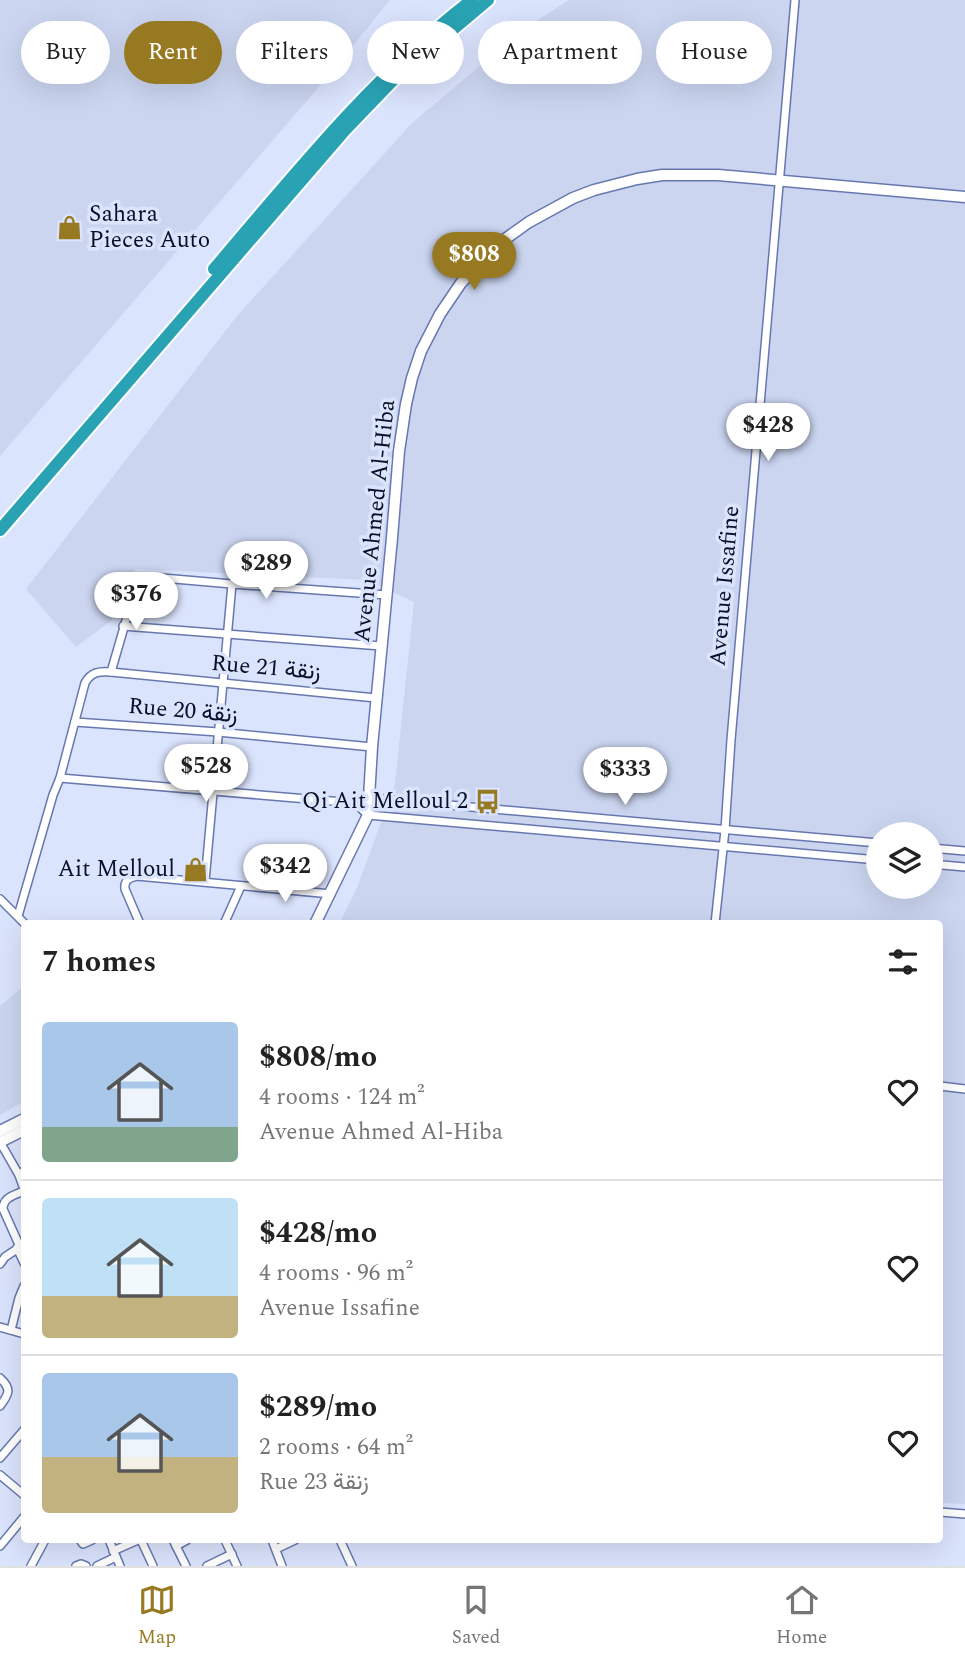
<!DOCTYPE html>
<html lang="en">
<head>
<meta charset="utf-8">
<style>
  body { margin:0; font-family:Spectral,Vazirmatn,serif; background:#f6f6f6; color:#222; height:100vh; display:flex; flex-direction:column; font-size:26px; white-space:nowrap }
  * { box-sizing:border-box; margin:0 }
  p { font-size:23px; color:#767676 }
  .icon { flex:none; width:38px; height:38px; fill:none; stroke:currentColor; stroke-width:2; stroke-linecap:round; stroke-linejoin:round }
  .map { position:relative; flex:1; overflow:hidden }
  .sheet { position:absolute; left:21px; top:920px; width:922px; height:623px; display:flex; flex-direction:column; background:#fff; border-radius:7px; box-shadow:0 7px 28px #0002 }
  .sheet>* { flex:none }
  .guide { position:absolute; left:21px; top:21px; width:924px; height:63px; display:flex; gap:14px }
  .buttons { position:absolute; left:866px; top:822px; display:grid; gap:14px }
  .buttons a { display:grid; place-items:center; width:77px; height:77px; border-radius:50%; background:#fff; box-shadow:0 7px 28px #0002; font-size:35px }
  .price { position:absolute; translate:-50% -60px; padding:0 16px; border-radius:24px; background:#fff; color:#222; font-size:23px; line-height:46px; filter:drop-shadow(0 2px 4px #0008) }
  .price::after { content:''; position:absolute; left:50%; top:42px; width:21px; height:16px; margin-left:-10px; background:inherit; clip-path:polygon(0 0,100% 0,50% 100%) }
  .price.active { background:#967920; color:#fff }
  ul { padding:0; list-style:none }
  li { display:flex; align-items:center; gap:21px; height:175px; padding:0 21px }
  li+li { border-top:2px solid #e0e0e0 }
  li span { display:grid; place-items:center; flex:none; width:196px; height:140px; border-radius:7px; color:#555 }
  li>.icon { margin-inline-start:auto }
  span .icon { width:84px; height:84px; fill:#fffc; stroke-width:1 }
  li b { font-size:30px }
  h2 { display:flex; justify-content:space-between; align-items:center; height:84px; padding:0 21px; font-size:30px }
  .pill { padding:0 24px; border-radius:32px; background:#fff; box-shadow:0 7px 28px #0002; font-size:24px; line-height:63px }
  .pill.active { background:#967920; color:#fff }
  .dock { display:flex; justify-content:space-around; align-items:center; height:98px; border-top:2px solid #e0e0e0; background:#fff; font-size:19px; color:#767676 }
  .dock a { display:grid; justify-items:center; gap:4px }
  .dock .active { color:#967920 }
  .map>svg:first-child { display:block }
</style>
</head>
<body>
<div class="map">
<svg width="965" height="1566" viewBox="0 0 965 1566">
  <rect width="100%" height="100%" fill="#dbe4fd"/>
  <!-- built -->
  <g fill="#cbd5f0" fill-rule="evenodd">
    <polygon points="0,0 390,0 331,73 0,456"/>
    <path d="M569,0H965V1504L940,1503V924H339L357,888L395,784L414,602L367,580L135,569L112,620L76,647L26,589L237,316L412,123L525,28ZM878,835H931V887H878Z"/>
    <polygon points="24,986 24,1101 0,1115 0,1006"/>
  </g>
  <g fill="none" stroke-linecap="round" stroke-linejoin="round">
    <defs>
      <g id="street">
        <polyline points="123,626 381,646"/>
        <polyline points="111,672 136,586 141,580 151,577 232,584 387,595"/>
        <polyline points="75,722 218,732 372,747"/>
        <polyline points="60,778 355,803 370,798 878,843"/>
        <polyline points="355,803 368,815 878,860"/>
        <polyline points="931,848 965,851"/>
        <polyline points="931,864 965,867"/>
        <polyline points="205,881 232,584"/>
        <polyline points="0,899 25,924"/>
        <path d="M18,916L53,795L60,778L85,683C91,672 99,671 111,672L376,698"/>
        <path d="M140,924L125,889C124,880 129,878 137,876L331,894"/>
        <polyline points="224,924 241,886"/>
        <polyline points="715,924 725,830 731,740 795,0"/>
        <polyline points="940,1086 965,1089"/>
        <polyline points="0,1142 19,1175"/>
        <polyline points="24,1171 19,1175 24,1189"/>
        <path d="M20,1247L3,1209C3,1197 15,1195 24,1191"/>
        <polyline points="17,1248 24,1263"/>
        <polyline points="0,1264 5,1257 23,1245"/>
        <polyline points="0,1327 24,1334"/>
        <polyline points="11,1330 19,1298 24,1286"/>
        <path d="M0,1378C12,1389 9,1394 0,1406"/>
        <polyline points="0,1458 24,1430"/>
        <polyline points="0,1475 24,1495"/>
        <polyline points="940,1512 965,1514"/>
        <polyline points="80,1540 83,1544 92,1540"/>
        <polyline points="109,1540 120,1566"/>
        <polyline points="141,1540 153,1566"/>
        <polyline points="173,1540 186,1566"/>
        <polyline points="225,1540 237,1566"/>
        <polyline points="272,1540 282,1566"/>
        <polyline points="340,1540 352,1566"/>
        <polyline points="0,1546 24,1517"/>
        <polyline points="176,1546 187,1540"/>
        <polyline points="276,1549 295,1540"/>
        <polyline points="113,1551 138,1540"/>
        <polyline points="31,1566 45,1540"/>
        <polyline points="76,1566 81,1564 86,1566"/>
        <polyline points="97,1566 116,1557"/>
        <polyline points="207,1566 232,1554"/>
      </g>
      <g id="secondary">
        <polyline points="315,924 368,815 372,747 392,538 399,451 406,404 412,378 421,351 440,314 461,283 501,242 529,222 573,198 594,190 637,179 662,175 718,175 965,197"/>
        <polyline points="0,1131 24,1119"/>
        <polyline points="0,1142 24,1130"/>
      </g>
      <g id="highway">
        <path d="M214,269C295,174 373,76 472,0"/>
        <polyline points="0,530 345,130 394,79 488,0"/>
      </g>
    </defs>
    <!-- street casing -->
    <use href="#street" stroke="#6678af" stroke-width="10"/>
    <!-- secondary casing -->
    <use href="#secondary" stroke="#6678af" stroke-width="13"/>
    <!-- highway casing -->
    <use href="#highway" stroke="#fff" stroke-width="16"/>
    <!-- street -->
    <use href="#street" stroke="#fff" stroke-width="7"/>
    <!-- secondary -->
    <use href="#secondary" stroke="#fff" stroke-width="10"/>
    <!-- highway -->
    <use href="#highway" stroke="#29a2b3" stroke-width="12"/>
  </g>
  <!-- icons -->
  <defs>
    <symbol id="shop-bare" viewBox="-9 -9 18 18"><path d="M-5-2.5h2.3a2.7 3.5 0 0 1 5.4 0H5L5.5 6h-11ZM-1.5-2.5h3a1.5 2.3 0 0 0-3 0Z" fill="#967920" stroke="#dbe4fd" stroke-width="2.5" paint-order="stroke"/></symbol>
    <symbol id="bus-bare" viewBox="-9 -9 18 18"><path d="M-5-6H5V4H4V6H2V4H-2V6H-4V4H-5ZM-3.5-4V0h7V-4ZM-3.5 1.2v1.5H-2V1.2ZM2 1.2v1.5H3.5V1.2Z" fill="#967920" stroke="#dbe4fd" stroke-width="2.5" paint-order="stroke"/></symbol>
  </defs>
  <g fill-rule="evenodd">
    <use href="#shop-bare" x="52" y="210" width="35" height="35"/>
    <use href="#bus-bare" x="470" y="784" width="35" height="35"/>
    <use href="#shop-bare" x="178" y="852" width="35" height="35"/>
  </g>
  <g text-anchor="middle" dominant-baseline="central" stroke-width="7" stroke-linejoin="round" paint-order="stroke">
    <!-- poi labels -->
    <g font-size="23" fill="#090f24" stroke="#dbe4fd" text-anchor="end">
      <text x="89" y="214" text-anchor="start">Sahara<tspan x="89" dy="26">Pieces Auto</tspan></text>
      <text x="468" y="801">Qi Ait Melloul 2</text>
      <text x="175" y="869">Ait Melloul</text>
    </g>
    <!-- street labels -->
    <g font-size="23" fill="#090f24" stroke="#dbe4fd">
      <text transform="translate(375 521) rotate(-84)">Avenue Ahmed Al-Hiba</text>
      <text transform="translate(725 586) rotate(-85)">Avenue Issafine</text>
      <text transform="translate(266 668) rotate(5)">Rue 21 زنقة</text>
      <text transform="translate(183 711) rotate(5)">Rue 20 زنقة</text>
    </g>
  </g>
</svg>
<div class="buttons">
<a><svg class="icon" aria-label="layers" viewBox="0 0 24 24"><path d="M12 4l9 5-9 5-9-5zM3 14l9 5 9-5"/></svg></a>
</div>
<b class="price active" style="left:474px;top:292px">$808</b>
<b class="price" style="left:768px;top:463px">$428</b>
<b class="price" style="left:266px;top:601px">$289</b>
<b class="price" style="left:136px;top:632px">$376</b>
<b class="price" style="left:206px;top:804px">$528</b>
<b class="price" style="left:625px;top:807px">$333</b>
<b class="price" style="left:285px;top:904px">$342</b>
<div class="guide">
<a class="pill">Buy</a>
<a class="pill active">Rent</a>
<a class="pill">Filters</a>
<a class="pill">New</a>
<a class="pill">Apartment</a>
<a class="pill">House</a>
</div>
<section class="sheet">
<h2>7 homes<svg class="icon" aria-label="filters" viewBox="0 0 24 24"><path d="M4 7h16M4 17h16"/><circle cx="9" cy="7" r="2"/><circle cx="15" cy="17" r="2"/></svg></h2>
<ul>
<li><span style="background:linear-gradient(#a9c7e8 75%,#7fa58c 0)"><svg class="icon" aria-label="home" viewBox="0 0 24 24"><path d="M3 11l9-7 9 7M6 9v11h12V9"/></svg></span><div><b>$808/mo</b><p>4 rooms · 124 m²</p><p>Avenue Ahmed Al-Hiba</p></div><svg class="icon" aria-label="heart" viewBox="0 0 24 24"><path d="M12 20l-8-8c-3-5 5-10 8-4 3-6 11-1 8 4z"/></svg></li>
<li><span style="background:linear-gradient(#bfe0f5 70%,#c2b280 0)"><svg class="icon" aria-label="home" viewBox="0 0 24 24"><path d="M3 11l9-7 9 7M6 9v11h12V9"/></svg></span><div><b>$428/mo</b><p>4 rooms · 96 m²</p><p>Avenue Issafine</p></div><svg class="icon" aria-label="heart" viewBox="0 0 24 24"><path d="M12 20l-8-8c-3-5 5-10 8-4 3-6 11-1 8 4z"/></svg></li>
<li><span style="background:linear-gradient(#a9c7e8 60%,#c2b280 0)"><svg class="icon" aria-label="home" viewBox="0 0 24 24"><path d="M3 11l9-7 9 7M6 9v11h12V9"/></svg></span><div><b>$289/mo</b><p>2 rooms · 64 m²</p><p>Rue 23 زنقة</p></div><svg class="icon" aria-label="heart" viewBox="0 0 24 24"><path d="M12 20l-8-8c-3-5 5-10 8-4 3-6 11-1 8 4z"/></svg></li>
</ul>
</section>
</div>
<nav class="dock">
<a class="active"><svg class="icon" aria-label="map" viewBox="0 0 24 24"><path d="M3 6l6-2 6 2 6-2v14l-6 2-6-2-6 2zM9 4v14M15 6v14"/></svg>Map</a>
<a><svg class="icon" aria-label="saved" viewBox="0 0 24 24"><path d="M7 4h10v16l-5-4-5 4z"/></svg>Saved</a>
<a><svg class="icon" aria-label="home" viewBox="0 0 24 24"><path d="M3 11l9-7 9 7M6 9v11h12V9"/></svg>Home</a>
</nav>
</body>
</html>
